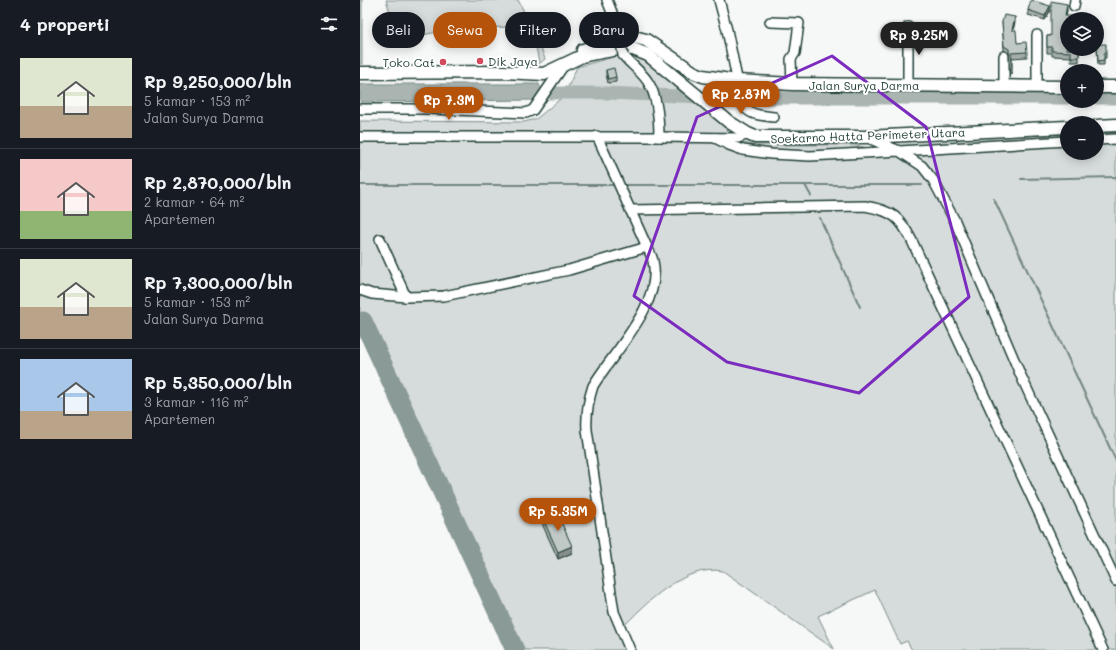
<!DOCTYPE html>
<html lang="id">
<head>
<meta charset="utf-8">
<style>
  body { margin:0; font-family:Mali,sans-serif; background:#242831; color:#f1f3f6; height:100vh; display:flex; flex-direction:column; font-size:15px; white-space:nowrap }
  * { box-sizing:border-box; margin:0 }
  p { font-size:13px; color:#9ea1a6 }
  .icon { flex:none; width:22px; height:22px; fill:none; stroke:currentColor; stroke-width:2; stroke-linecap:round; stroke-linejoin:round }
  .map { position:relative; flex:1; overflow:hidden }
  .drawer { display:flex; flex-direction:column; background:#171b24; width:360px }
  .drawer>* { flex:none }
  .hud { position:absolute; left:12px; top:12px; width:380px; height:36px; display:flex; gap:8px }
  .tools { position:absolute; left:700px; top:12px; display:grid; gap:8px }
  .tools a { display:grid; place-items:center; width:44px; height:44px; border-radius:50%; background:#171b24; box-shadow:0 2px 10px #0003; font-size:20px }
  .price { position:absolute; translate:-50% -34px; padding:0 9px; border-radius:14px; background:#b45309; color:#fff; font-size:13px; line-height:26px; filter:drop-shadow(0 1px 2px #0008) }
  .price::after { content:''; position:absolute; left:50%; top:24px; width:12px; height:9px; margin-left:-6px; background:inherit; clip-path:polygon(0 0,100% 0,50% 100%) }
  .price.selected { background:#222; color:#fff }
  ul { padding:0; list-style:none }
  li { display:flex; align-items:center; gap:12px; height:100px; padding:0 20px }
  li+li { border-top:1px solid #363941 }
  li span { display:grid; place-items:center; flex:none; width:112px; height:80px; border-radius:0px; color:#555 }
  li>.icon { margin-inline-start:auto }
  span .icon { width:48px; height:48px; fill:#fffc; stroke-width:1 }
  li b { font-size:17px }
  h2 { display:flex; justify-content:space-between; align-items:center; height:48px; padding:0 20px; font-size:17px }
  .tag { padding:0 14px; border-radius:18px; background:#171b24; box-shadow:0 2px 10px #0003; font-size:14px; line-height:36px }
  .tag.selected { background:#b45309; color:#fff }
  main { display:flex; flex:1; min-height:0 }
  .map>svg:first-child { display:block }
</style>
</head>
<body>
<main>
<section class="drawer">
<h2>4 properti<svg class="icon" aria-label="filters" viewBox="0 0 24 24"><path d="M4 7h16M4 17h16"/><circle cx="9" cy="7" r="2"/><circle cx="15" cy="17" r="2"/></svg></h2>
<ul>
<li><span style="background:linear-gradient(#dfe7d0 60%,#b9a48a 0)"><svg class="icon" aria-label="home" viewBox="0 0 24 24"><path d="M3 11l9-7 9 7M6 9v11h12V9"/></svg></span><div><b>Rp 9,250,000/bln</b><p>5 kamar · 153 m²</p><p>Jalan Surya Darma</p></div></li>
<li><span style="background:linear-gradient(#f6c9c9 65%,#8fb573 0)"><svg class="icon" aria-label="home" viewBox="0 0 24 24"><path d="M3 11l9-7 9 7M6 9v11h12V9"/></svg></span><div><b>Rp 2,870,000/bln</b><p>2 kamar · 64 m²</p><p>Apartemen</p></div></li>
<li><span style="background:linear-gradient(#dfe7d0 60%,#b9a48a 0)"><svg class="icon" aria-label="home" viewBox="0 0 24 24"><path d="M3 11l9-7 9 7M6 9v11h12V9"/></svg></span><div><b>Rp 7,300,000/bln</b><p>5 kamar · 153 m²</p><p>Jalan Surya Darma</p></div></li>
<li><span style="background:linear-gradient(#a9c7e8 65%,#b9a48a 0)"><svg class="icon" aria-label="home" viewBox="0 0 24 24"><path d="M3 11l9-7 9 7M6 9v11h12V9"/></svg></span><div><b>Rp 5,350,000/bln</b><p>3 kamar · 116 m²</p><p>Apartemen</p></div></li>
</ul>
</section>
<div class="map">
<svg width="756" height="650" viewBox="0 0 756 650">
  <rect width="100%" height="100%" fill="#f6f7f7"/>
  <filter id="ink" filterUnits="userSpaceOnUse"><feTurbulence type="fractalNoise" baseFrequency=".025" numOctaves="2"/><feDisplacementMap in="SourceGraphic" scale="8" xChannelSelector="R" yChannelSelector="G"/><feConvolveMatrix kernelMatrix="1 2 1 2 8 2 1 2 1" color-interpolation-filters="sRGB"/></filter>
  <g filter="url(#ink)">
    <!-- green -->
    <g fill="#d6dcdb" stroke="#7a8c88">
      <rect x="0" y="0" width="2" height="64"/>
      <polygon points="26,0 158,0 176,35 185,59 179,64 174,34 165,27 98,28 62,35 29,47 30,12"/>
      <path d="M279,52L377,134V141L392,145H495L517,150L522,141L707,134V153H737V133L756,132V650H552L547,641L540,644L515,590L458,616L474,649L363,571C324,564 286,603 261,629L270,650H155L0,314V121L164,122L176,119L204,96L217,67L268,53Z"/>
    </g>
    <!-- water -->
    <polygon fill="#aab5b1" stroke="#72857f" points="0,84 179,84 181,93 175,100 0,102"/>
    <g fill="none" stroke-linecap="round" stroke-linejoin="round">
      <!-- stream -->
      <g stroke="#72857f" stroke-width="2">
        <polyline points="661,179 756,177"/>
        <polyline points="0,185 257,185"/>
        <polyline points="261,185 562,185"/>
        <polyline points="445,185 451,196"/>
        <polyline points="634,199 756,461"/>
        <polyline points="460,218 500,307"/>
      </g>
      <!-- river -->
      <g stroke="#aab5b1" stroke-width="13">
        <polyline points="172,93 246,93 366,98 707,98"/>
        <polyline points="737,98 756,98"/>
      </g>
      <!-- taxiway -->
      <polyline stroke="#8a9a96" stroke-width="19" points="3,321 155,650"/>
      <defs>
        <g id="minor">
          <polyline points="247,0 259,30"/>
          <path d="M359,0L367,30L382,103C389,116 400,115 414,117"/>
          <polyline points="714,6 715,0"/>
          <polyline points="410,22 439,23 435,53 431,59 432,84"/>
          <polyline points="677,35 677,86"/>
          <path d="M263,55C271,65 282,72 288,82C298,97 299,120 299,137"/>
          <polyline points="548,85 548,27"/>
          <polyline points="644,86 644,56"/>
          <polyline points="0,109 70,109 166,113 173,110 204,65"/>
          <path d="M237,136L287,247C289,251 292,256 293,261C303,304 253,352 233,386C228,401 226,415 227,430L252,599L254,612L270,650"/>
          <polyline points="0,137 299,137 378,138 388,134"/>
          <polyline points="506,137 539,151 707,141"/>
          <polyline points="355,138 369,145 383,150 411,154 450,156 539,151 562,166 573,180 595,221 661,376 756,581"/>
          <polyline points="737,140 756,139"/>
          <path d="M270,210L505,206C533,211 540,217 552,241L743,650"/>
          <polyline points="20,239 46,297"/>
          <polyline points="0,290 12,294 46,297 84,296 209,270 287,247"/>
        </g>
        <g id="major">
          <polyline points="223,50 264,38 274,37 286,40 333,72 343,76 377,81 432,84 707,87"/>
          <polyline points="0,73 142,72 184,74 222,56 236,53 263,48 273,49 288,55 369,122 388,134 395,137 506,137 707,127"/>
          <polyline points="737,87 756,87"/>
          <polyline points="737,126 756,125"/>
        </g>
      </defs>
      <!-- minor casing -->
      <use href="#minor" stroke="#1f3d34" stroke-width="12"/>
      <!-- major casing -->
      <use href="#major" stroke="#1f3d34" stroke-width="15"/>
      <!-- minor -->
      <use href="#minor" stroke="#fff" stroke-width="9"/>
      <!-- major -->
      <use href="#major" stroke="#fff" stroke-width="12"/>
      <defs>
        <polyline id="minor-bridge" points="259,30 263,55"/>
      </defs>
      <!-- minor-bridge casing -->
      <use href="#minor-bridge" stroke="#1f3d34" stroke-width="12" stroke-linecap="butt"/>
      <!-- minor-bridge -->
      <use href="#minor-bridge" stroke="#fff" stroke-width="9"/>
    </g>
    <!-- wall -->
    <g fill="#a5adaa" stroke="#1f3d34">
      <polygon points="668,10 690,11 685,20 668,15"/>
      <polygon points="707,10 706,16 707,49 719,49 719,62 711,62 711,57 692,56 692,53 687,53 687,36 691,36"/>
      <polygon points="642,22 655,22 653,30 657,43 667,52 667,57 652,58 652,73 650,74 649,53 644,50"/>
      <polygon points="737,49 746,53 746,58 744,58 744,65 738,65"/>
      <polygon points="246,70 256,77 256,82 248,83 246,74"/>
      <polygon points="183,519 212,553 198,559 183,526"/>
    </g>
    <!-- shaded-wall -->
    <g fill="#868d8b" stroke="#1f3d34">
      <polygon points="707,4 707,10 705,21 705,16"/>
      <polygon points="690,6 690,11 685,20 685,16"/>
      <polygon points="655,17 655,22 652,34 652,30"/>
      <polygon points="212,546 212,553 198,559 198,552"/>
    </g>
    <!-- building -->
    <g fill="#c0c9c6" stroke="#1f3d34">
      <polygon points="671,0 690,6 685,16 668,10"/>
      <polygon points="691,1 707,4 705,16 713,16 713,19 707,19 707,49 719,49 719,57 711,57 711,52 692,51 692,47 687,47 687,36 691,36"/>
      <polygon points="644,15 655,17 652,30 656,30 657,43 666,42 667,52 651,53 652,69 650,69 649,49 644,46 642,22"/>
      <polygon points="737,44 746,44 746,53 744,53 744,60 738,61"/>
      <polygon points="254,68 256,77 248,79 246,70"/>
      <polygon points="197,513 212,546 198,552 183,519"/>
    </g>
  </g>
  <!-- marked area -->
  <path fill="none" stroke="#7b2cbf" stroke-width="3" stroke-linejoin="round" d="M472,56L566,127L609,297L499,393L367,362L274,296L337,117Z"/>
  <!-- markers -->
  <g fill="#d1495b" stroke="#fff" stroke-width="1.5">
    <circle cx="120" cy="61" r="4"/>
    <circle cx="83" cy="62" r="4"/>
  </g>
  <g text-anchor="middle" dominant-baseline="central" stroke-width="4" stroke-linejoin="round" paint-order="stroke">
    <!-- poi labels -->
    <g font-size="12" fill="#1f3d34" stroke="#fff" text-anchor="start">
      <text x="128" y="61">Dik Jaya</text>
      <text x="75" y="62" text-anchor="end">Toko Cat</text>
    </g>
    <!-- street labels -->
    <g font-size="12" fill="#1f3d34" stroke="#fff">
      <text x="504" y="85">Jalan Surya Darma</text>
      <text transform="translate(508 135) rotate(-2)">Soekarno Hatta Perimeter Utara</text>
    </g>
  </g>
</svg>
<div class="tools">
<a><svg class="icon" aria-label="layers" viewBox="0 0 24 24"><path d="M12 4l9 5-9 5-9-5zM3 14l9 5 9-5"/></svg></a>
<a>+</a>
<a>−</a>
</div>
<b class="price selected" style="left:559px;top:56px">Rp 9.25M</b>
<b class="price" style="left:381px;top:115px">Rp 2.87M</b>
<b class="price" style="left:89px;top:121px">Rp 7.3M</b>
<b class="price" style="left:198px;top:532px">Rp 5.35M</b>
<div class="hud">
<a class="tag">Beli</a>
<a class="tag selected">Sewa</a>
<a class="tag">Filter</a>
<a class="tag">Baru</a>
</div>
</div>
</main>
</body>
</html>
